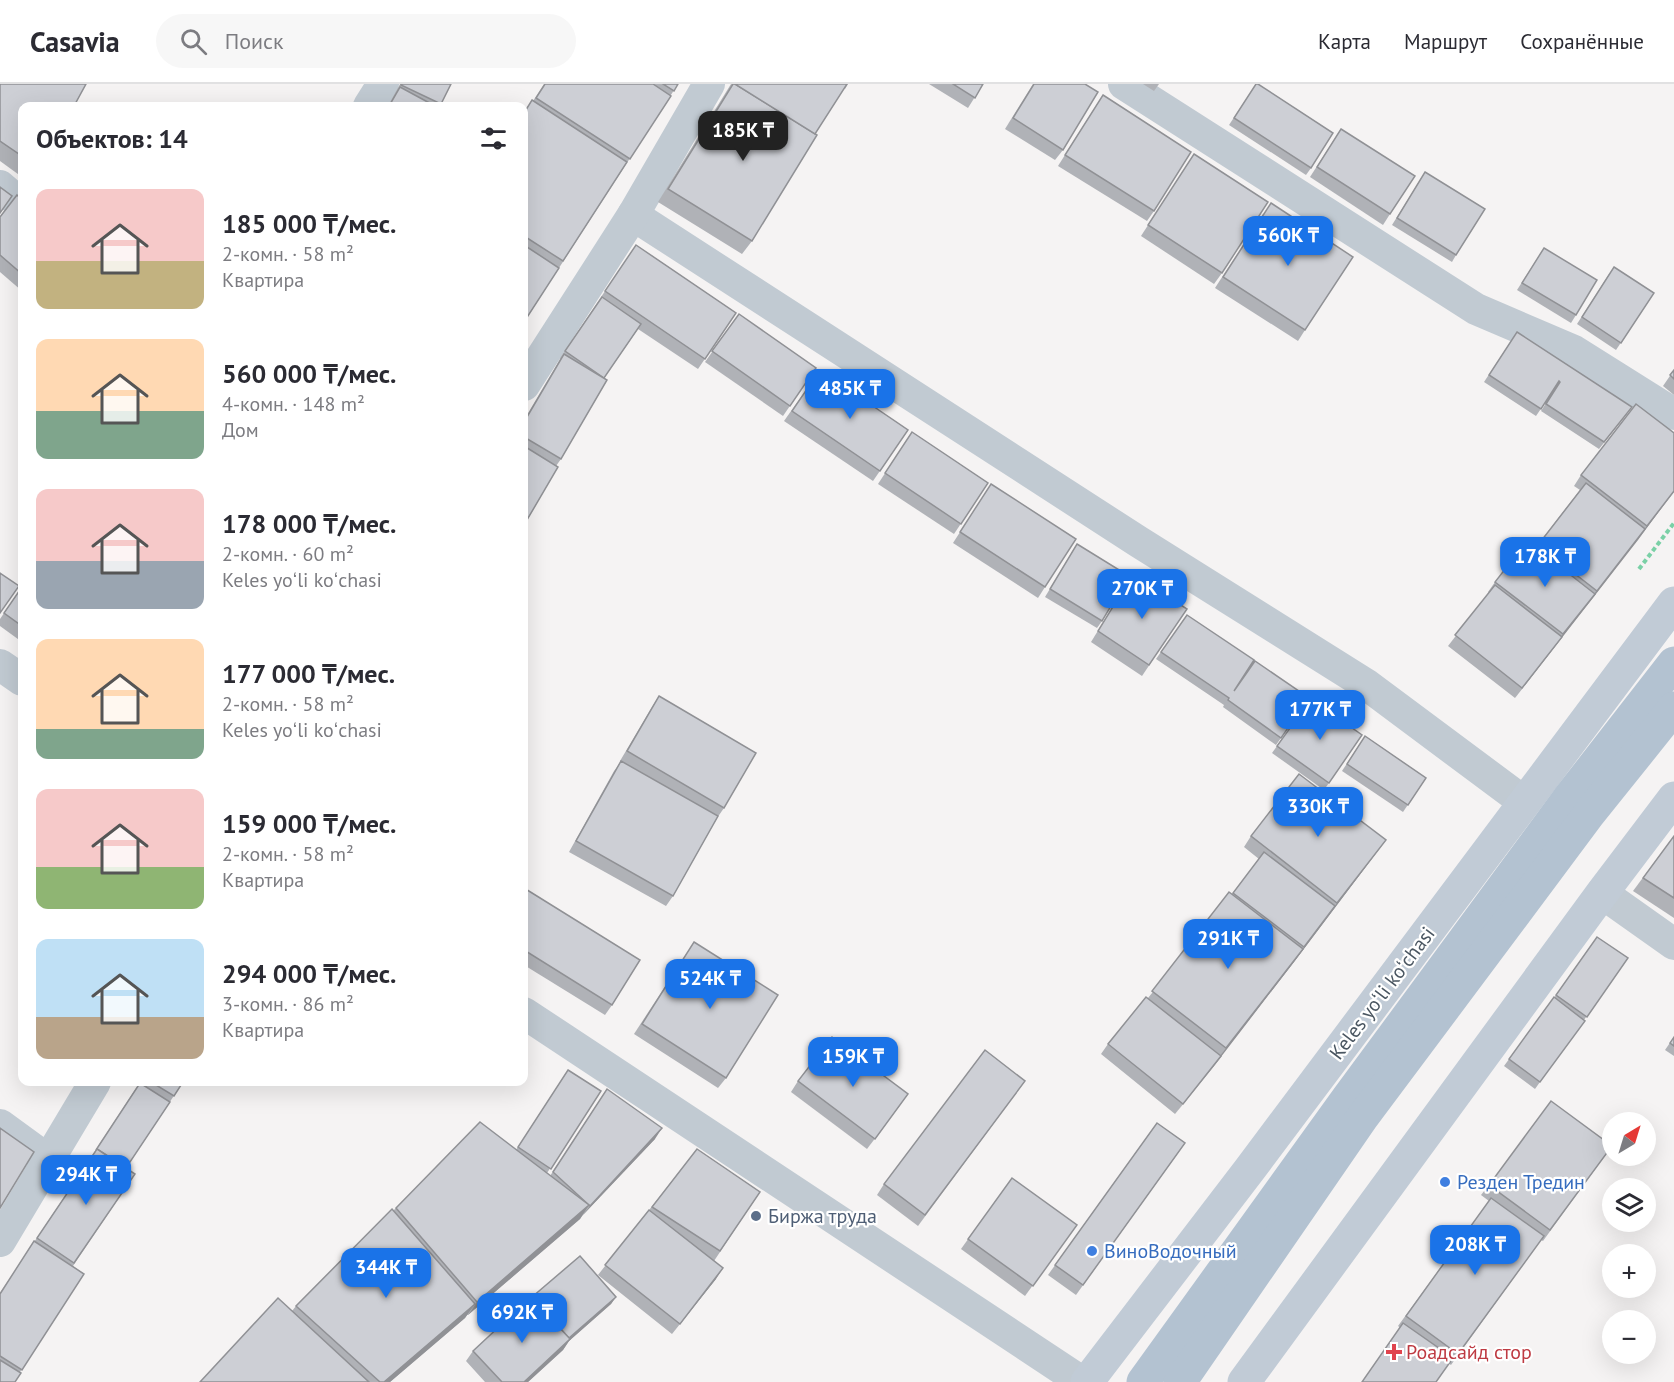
<!DOCTYPE html>
<html lang="ru">
<head>
<meta charset="utf-8">
<style>
  body { margin:0; font-family:"PT Sans",sans-serif; background:#f7f7f7; color:#2b2b33; height:100vh; display:flex; flex-direction:column; font-size:22px; white-space:nowrap }
  * { box-sizing:border-box; margin:0 }
  p { font-size:20px; color:#7c7c81 }
  .icon { flex:none; width:33px; height:33px; fill:none; stroke:currentColor; stroke-width:2; stroke-linecap:round; stroke-linejoin:round }
  .map { position:relative; flex:1; overflow:hidden }
  .details { position:absolute; left:18px; top:18px; width:510px; height:984px; display:flex; flex-direction:column; background:#fff; border-radius:12px; box-shadow:0 6px 24px #0002 }
  .details>* { flex:none }
  .needle { width:39px; rotate:38deg }
  .controls { position:absolute; left:1602px; top:1028px; display:grid; gap:12px }
  .controls a { display:grid; place-items:center; width:54px; height:54px; border-radius:50%; background:#fff; box-shadow:0 6px 24px #0002; font-size:30px }
  .price { position:absolute; translate:-50% -51px; padding:0 14px; border-radius:12px; background:#1a73e8; color:#fff; font-size:20px; line-height:39px; filter:drop-shadow(0 2px 3px #0008) }
  .price::after { content:''; position:absolute; left:50%; top:36px; width:18px; height:14px; margin-left:-9px; background:inherit; clip-path:polygon(0 0,100% 0,50% 100%) }
  .price.active { background:#222; color:#fff }
  ul { padding:0; list-style:none }
  li { display:flex; align-items:center; gap:18px; height:150px; padding:0 18px }
  li span { display:grid; place-items:center; flex:none; width:168px; height:120px; border-radius:12px; color:#555 }
  li>.icon { margin-inline-start:auto }
  span .icon { width:72px; height:72px; fill:#fffc; stroke-width:1 }
  li b { font-size:26px }
  h2 { display:flex; justify-content:space-between; align-items:center; height:72px; padding:0 18px; font-size:26px }
  header { display:flex; align-items:center; gap:36px; box-sizing:border-box; height:84px; padding:0 30px; background:#fff; border-bottom:2px solid #e1e1e2 }
  header strong { font-size:28px }
  nav { display:flex; gap:33px; margin-inline-start:auto; font-size:21px }
  .search { width:420px; height:54px; background:#f7f7f7; display:flex; align-items:center; gap:15px; box-sizing:border-box; padding:0 21px; border-radius:33px; color:#7c7c81; font-size:22px }
  .map>svg:first-child { display:block }
</style>
</head>
<body>
<header>
<strong>Casavia</strong>
<div class="search"><svg class="icon" aria-label="search" viewBox="0 0 24 24"><circle cx="10" cy="10" r="6"/><path d="M15 15l6 6"/></svg>Поиск</div>
<nav><a>Карта</a><a>Маршрут</a><a>Сохранённые</a></nav>
</header>
<div class="map">
<svg width="1674" height="1298" viewBox="0 0 1674 1298">
  <rect width="100%" height="100%" fill="#f5f3f3"/>
  <g fill="none" stroke-linecap="round" stroke-linejoin="round">
    <!-- path -->
    <polyline stroke="#7ad0a6" stroke-width="4" stroke-dasharray="4.5 3" stroke-linecap="butt" points="1639,485 1674,439"/>
    <!-- minor -->
    <g stroke="#c1cad2" stroke-width="32">
      <polyline points="1124,0 1476,225 1574,267 1674,330"/>
      <polyline points="369,22 383,0"/>
      <polyline points="0,102 22,121"/>
      <polyline points="633,131 1139,458 1367,601 1524,718"/>
      <polyline points="524,301 633,131 709,0"/>
      <polyline points="0,581 22,596"/>
      <polyline points="1602,809 1674,860"/>
      <polyline points="524,929 1082,1298"/>
      <polyline points="0,1041 48,1076"/>
      <polyline points="0,1157 95,998"/>
    </g>
    <!-- secondary -->
    <g stroke="#c1cbd6" stroke-width="33">
      <polyline points="1087,1298 1250,1085 1674,519"/>
      <polyline points="1244,1298 1602,809 1674,714"/>
    </g>
    <!-- primary -->
    <g stroke="#b3c2d1" stroke-width="33">
      <polyline points="1143,1298 1347,1015 1568,715 1674,579"/>
      <polyline points="1180,1298 1362,1034 1589,730 1674,624"/>
    </g>
  </g>
  <!-- wall -->
  <g fill="#b0b2b7">
    <polygon points="0,0 22,22 22,93 0,77"/>
    <polygon points="400,0 451,0 440,22 388,22"/>
    <polygon points="544,0 678,0 524,238 524,28 532,16 533,17"/>
    <polygon points="731,0 848,0 845,5 844,4 815,50 752,157 742,170 658,118"/>
    <polygon points="929,0 983,0 968,24"/>
    <polygon points="1033,0 1085,0 1063,66 1055,76 1005,45"/>
    <polygon points="1143,0 1159,0 1154,7"/>
    <polygon points="1256,0 1311,84 1306,91 1229,41"/>
    <polygon points="1103,11 1154,127 1147,137 1058,82"/>
    <polygon points="1341,45 1390,130 1383,141 1310,93"/>
    <polygon points="1187,81 1222,189 1214,200 1141,152"/>
    <polygon points="1425,88 1456,171 1452,178 1392,141"/>
    <polygon points="22,116 22,207 0,188 0,133"/>
    <polygon points="1263,130 1305,246 1298,257 1215,204"/>
    <polygon points="636,161 736,229 698,285 638,245 604,294 561,375 556,382 524,441 524,336 560,275 560,274"/>
    <polygon points="1544,164 1576,231 1571,239 1517,206"/>
    <polygon points="1609,190 1654,209 1616,266 1577,240"/>
    <polygon points="739,230 816,284 783,332 705,278"/>
    <polygon points="1517,248 1627,330 1599,365 1541,327 1555,305 1555,304 1536,332 1484,298"/>
    <polygon points="820,286 908,346 873,397 784,337"/>
    <polygon points="1674,286 1674,311 1663,302"/>
    <polygon points="912,348 988,399 954,450 878,400"/>
    <polygon points="1674,349 1674,408 1515,614 1448,562 1489,509 1488,508 1495,498 1535,464 1580,406 1574,402 1581,391"/>
    <polygon points="991,400 1045,503 1038,514 953,459"/>
    <polygon points="1077,460 1102,537 1097,544 1045,513"/>
    <polygon points="1133,490 1187,525 1142,592 1091,558"/>
    <polygon points="22,503 22,558 0,542 0,535"/>
    <polygon points="1187,531 1234,607 1309,614 1276,661 1223,623 1224,621 1156,575"/>
    <polygon points="659,612 724,724 717,734 673,812 666,822 569,768 614,687 621,678 620,677 652,623"/>
    <polygon points="1311,615 1362,651 1324,706 1272,669"/>
    <polygon points="1365,652 1426,694 1403,728 1342,687"/>
    <polygon points="1251,752 1386,756 1294,878 1175,1030 1101,970 1108,960 1148,914 1232,810 1259,775 1244,763"/>
    <polygon points="1674,752 1674,834 1633,807"/>
    <polygon points="524,804 612,921 605,931 524,881"/>
    <polygon points="1597,853 1628,874 1535,1005 1504,982 1554,914"/>
    <polygon points="694,858 726,994 718,1004 634,950"/>
    <polygon points="1674,953 1674,972 1665,966"/>
    <polygon points="568,986 601,1007 547,1089 550,1092 607,1005 655,1055 582,1132 580,1135 468,1231 467,1231 465,1234 390,1298 200,1298 292,1227 296,1222 396,1124 516,1066"/>
    <polygon points="798,997 901,1020 867,1065 791,1008"/>
    <polygon points="1025,997 918,1142 877,1111 884,1100"/>
    <polygon points="140,998 183,998 126,1084 135,1090 73,1182 84,1190 20,1288 0,1298 0,1209 91,1073"/>
    <polygon points="1157,1039 1185,1059 1076,1211 1048,1191"/>
    <polygon points="1612,1062 1543,1157 1541,1156 1451,1281 1398,1242 1489,1117 1481,1111 1489,1101"/>
    <polygon points="697,1065 760,1108 714,1177 716,1195 672,1250 598,1191"/>
    <polygon points="1012,1094 1077,1141 1025,1212 961,1165"/>
    <polygon points="532,1213 616,1213 611,1220 569,1257 563,1266 528,1298 485,1298 466,1277 473,1267"/>
  </g>
  <!-- shaded-wall -->
  <g fill="#909195">
    <polygon points="1674,407 1638,456 1515,614 1563,550"/>
    <polygon points="1386,756 1294,878 1214,982 1175,1030 1302,866 1337,819"/>
    <polygon points="662,1044 655,1055 582,1132 590,1122"/>
    <polygon points="589,1121 580,1135 468,1231 477,1218"/>
    <polygon points="723,1184 716,1195 672,1250 680,1240"/>
    <polygon points="616,1213 611,1220 569,1257 563,1266 528,1298 524,1298 568,1255"/>
    <polygon points="475,1220 465,1234 390,1298 384,1298"/>
  </g>
  <!-- building -->
  <g fill="#cdcfd5" stroke="#909195" stroke-width="1.5">
    <polygon points="0,0 86,0 74,22 22,22 22,72 0,57"/>
    <polygon points="401,0 451,0 441,20 401,1"/>
    <polygon points="545,0 653,0 671,12 630,75 536,14"/>
    <polygon points="663,0 678,0 674,7"/>
    <polygon points="733,0 735,0 817,51 752,157 668,105"/>
    <polygon points="735,0 847,0 815,50"/>
    <polygon points="953,0 983,0 975,14"/>
    <polygon points="1034,0 1085,0 1098,8 1063,66 1013,34"/>
    <polygon points="1256,0 1258,0 1333,49 1311,84 1234,34"/>
    <polygon points="400,3 435,22 389,22"/>
    <polygon points="1103,11 1191,68 1154,127 1065,71"/>
    <polygon points="532,16 627,78 563,177 524,152 524,29"/>
    <polygon points="1341,45 1415,92 1390,130 1317,83"/>
    <polygon points="1194,70 1268,118 1222,189 1148,141"/>
    <polygon points="1425,88 1485,125 1456,171 1397,134"/>
    <polygon points="0,103 12,112 0,129"/>
    <polygon points="17,111 22,116 22,190 0,171 0,133"/>
    <polygon points="1271,119 1353,173 1305,246 1223,193"/>
    <polygon points="524,161 559,184 524,238"/>
    <polygon points="636,161 736,229 705,275 605,207"/>
    <polygon points="1544,164 1597,196 1576,231 1522,199"/>
    <polygon points="1614,183 1654,209 1621,259 1582,233"/>
    <polygon points="602,213 641,240 604,294 565,267"/>
    <polygon points="739,230 816,284 790,322 712,267"/>
    <polygon points="1517,248 1632,323 1604,358 1546,320 1560,298 1559,297 1541,325 1489,291"/>
    <polygon points="564,270 607,296 561,375 524,353 524,338"/>
    <polygon points="820,286 908,346 880,387 792,327"/>
    <polygon points="1674,286 1674,295 1670,291"/>
    <polygon points="1636,320 1674,349 1674,407 1647,442 1581,391"/>
    <polygon points="912,348 988,399 961,440 885,389"/>
    <polygon points="524,362 558,383 524,441"/>
    <polygon points="1586,399 1645,445 1597,507 1538,461"/>
    <polygon points="991,400 1076,455 1045,503 960,448"/>
    <polygon points="1527,457 1595,510 1563,550 1495,498"/>
    <polygon points="1077,460 1129,492 1102,537 1050,505"/>
    <polygon points="0,489 19,502 0,529"/>
    <polygon points="1133,490 1187,525 1149,581 1098,547"/>
    <polygon points="1495,501 1562,553 1522,604 1455,551"/>
    <polygon points="22,503 22,542 4,529"/>
    <polygon points="1187,531 1254,576 1234,607 1255,577 1309,614 1281,654 1228,616 1229,614 1161,568"/>
    <polygon points="659,612 756,669 724,724 627,667"/>
    <polygon points="1311,615 1362,651 1329,699 1277,662"/>
    <polygon points="1365,652 1426,694 1408,721 1347,680"/>
    <polygon points="621,677 718,732 673,812 576,757"/>
    <polygon points="1299,690 1386,756 1337,819 1251,752"/>
    <polygon points="1674,752 1674,814 1643,794"/>
    <polygon points="1264,768 1335,822 1304,863 1233,809"/>
    <polygon points="524,804 640,876 612,921 524,866"/>
    <polygon points="1229,808 1303,865 1226,964 1152,907"/>
    <polygon points="1597,853 1628,874 1587,933 1556,911"/>
    <polygon points="694,858 778,911 726,994 642,940"/>
    <polygon points="1146,913 1221,972 1183,1020 1108,960"/>
    <polygon points="1554,913 1585,937 1540,998 1509,975"/>
    <polygon points="832,953 908,1010 875,1055 798,997"/>
    <polygon points="1674,953 1674,962 1670,959"/>
    <polygon points="985,966 1025,997 925,1131 884,1100"/>
    <polygon points="568,986 601,1007 551,1085 518,1063"/>
    <polygon points="151,998 183,998 174,1012"/>
    <polygon points="140,999 170,1018 126,1084 97,1065 96,1066"/>
    <polygon points="607,1005 662,1044 590,1122 553,1088"/>
    <polygon points="1551,1017 1612,1062 1550,1146 1489,1101"/>
    <polygon points="480,1038 589,1121 477,1218 396,1124"/>
    <polygon points="1157,1039 1185,1059 1083,1201 1055,1181"/>
    <polygon points="0,1044 34,1068 0,1124"/>
    <polygon points="97,1065 135,1090 74,1179 37,1154"/>
    <polygon points="697,1065 760,1108 720,1167 652,1123"/>
    <polygon points="1012,1094 1077,1141 1033,1202 968,1155"/>
    <polygon points="1491,1114 1544,1152 1458,1270 1406,1232"/>
    <polygon points="392,1125 475,1220 384,1298 380,1298 296,1222"/>
    <polygon points="649,1126 723,1184 680,1240 605,1181"/>
    <polygon points="34,1157 84,1190 22,1286 0,1272 0,1210"/>
    <polygon points="580,1172 616,1213 569,1254 532,1213"/>
    <polygon points="531,1213 570,1255 524,1298 502,1298 473,1267"/>
    <polygon points="278,1214 369,1298 200,1298"/>
    <polygon points="1403,1239 1453,1274 1436,1298 1362,1298"/>
    <polygon points="0,1276 21,1289 15,1298 0,1298"/>
  </g>
  <!-- markers -->
  <g fill="#3f7fe0" stroke="#fff" stroke-width="2">
    <circle cx="1445" cy="1098" r="6"/>
    <circle cx="1092" cy="1167" r="6"/>
  </g>
  <circle fill="#5c6f8a" stroke="#fff" stroke-width="2" cx="756" cy="1132" r="6"/>
  <path fill="#e0444e" stroke="#fff" stroke-width="2" d="M1391 1259h6v6h6v6h-6v6h-6v-6h-6v-6h6z"/>
  <g text-anchor="middle" dominant-baseline="central" stroke-width="4.5" stroke-linejoin="round" paint-order="stroke">
    <!-- street labels -->
    <g font-size="20" fill="#4a5661" stroke="#fff">
      <text transform="translate(1382 909) rotate(-53)">Keles yoʻli koʻchasi</text>
    </g>
    <!-- shop labels -->
    <g font-size="20" fill="#366cbe" stroke="#fff" text-anchor="start">
      <text x="1457" y="1098">Резден Тредин</text>
      <text x="1104" y="1167">ВиноВодочный</text>
    </g>
    <!-- service labels -->
    <g font-size="20" fill="#4e5e75" stroke="#fff" text-anchor="start">
      <text x="768" y="1132">Биржа труда</text>
    </g>
    <!-- health labels -->
    <g font-size="20" fill="#be3a42" stroke="#fff" text-anchor="start">
      <text x="1406" y="1268">Роадсайд стор</text>
    </g>
  </g>
</svg>
<div class="controls">
<a><svg class="needle" viewBox="-14 -14 28 28"><path d="M0-13l5 13h-10z" fill="#e53935"/><path d="M0 13l5-13h-10z" fill="#7c7c81"/></svg></a>
<a><svg class="icon" aria-label="layers" viewBox="0 0 24 24"><path d="M12 4l9 5-9 5-9-5zM3 14l9 5 9-5"/></svg></a>
<a>+</a>
<a>−</a>
</div>
<b class="price active" style="left:743px;top:78px">185K ₸</b>
<b class="price" style="left:1288px;top:183px">560K ₸</b>
<b class="price" style="left:850px;top:336px">485K ₸</b>
<b class="price" style="left:1545px;top:504px">178K ₸</b>
<b class="price" style="left:1142px;top:536px">270K ₸</b>
<b class="price" style="left:1320px;top:657px">177K ₸</b>
<b class="price" style="left:1318px;top:754px">330K ₸</b>
<b class="price" style="left:1228px;top:886px">291K ₸</b>
<b class="price" style="left:710px;top:926px">524K ₸</b>
<b class="price" style="left:853px;top:1004px">159K ₸</b>
<b class="price" style="left:86px;top:1122px">294K ₸</b>
<b class="price" style="left:1475px;top:1192px">208K ₸</b>
<b class="price" style="left:386px;top:1215px">344K ₸</b>
<b class="price" style="left:522px;top:1260px">692K ₸</b>
<section class="details">
<h2>Объектов: 14<svg class="icon" aria-label="filters" viewBox="0 0 24 24"><path d="M4 7h16M4 17h16"/><circle cx="9" cy="7" r="2"/><circle cx="15" cy="17" r="2"/></svg></h2>
<ul>
<li><span style="background:linear-gradient(#f6c9c9 60%,#c2b280 0)"><svg class="icon" aria-label="home" viewBox="0 0 24 24"><path d="M3 11l9-7 9 7M6 9v11h12V9"/></svg></span><div><b>185 000 ₸/мес.</b><p>2-комн. · 58 m²</p><p>Квартира</p></div></li>
<li><span style="background:linear-gradient(#ffd9b3 60%,#7fa58c 0)"><svg class="icon" aria-label="home" viewBox="0 0 24 24"><path d="M3 11l9-7 9 7M6 9v11h12V9"/></svg></span><div><b>560 000 ₸/мес.</b><p>4-комн. · 148 m²</p><p>Дом</p></div></li>
<li><span style="background:linear-gradient(#f6c9c9 60%,#9aa5b1 0)"><svg class="icon" aria-label="home" viewBox="0 0 24 24"><path d="M3 11l9-7 9 7M6 9v11h12V9"/></svg></span><div><b>178 000 ₸/мес.</b><p>2-комн. · 60 m²</p><p>Keles yoʻli koʻchasi</p></div></li>
<li><span style="background:linear-gradient(#ffd9b3 75%,#7fa58c 0)"><svg class="icon" aria-label="home" viewBox="0 0 24 24"><path d="M3 11l9-7 9 7M6 9v11h12V9"/></svg></span><div><b>177 000 ₸/мес.</b><p>2-комн. · 58 m²</p><p>Keles yoʻli koʻchasi</p></div></li>
<li><span style="background:linear-gradient(#f6c9c9 65%,#8fb573 0)"><svg class="icon" aria-label="home" viewBox="0 0 24 24"><path d="M3 11l9-7 9 7M6 9v11h12V9"/></svg></span><div><b>159 000 ₸/мес.</b><p>2-комн. · 58 m²</p><p>Квартира</p></div></li>
<li><span style="background:linear-gradient(#bfe0f5 65%,#b9a48a 0)"><svg class="icon" aria-label="home" viewBox="0 0 24 24"><path d="M3 11l9-7 9 7M6 9v11h12V9"/></svg></span><div><b>294 000 ₸/мес.</b><p>3-комн. · 86 m²</p><p>Квартира</p></div></li>
</ul>
</section>
</div>
</body>
</html>
